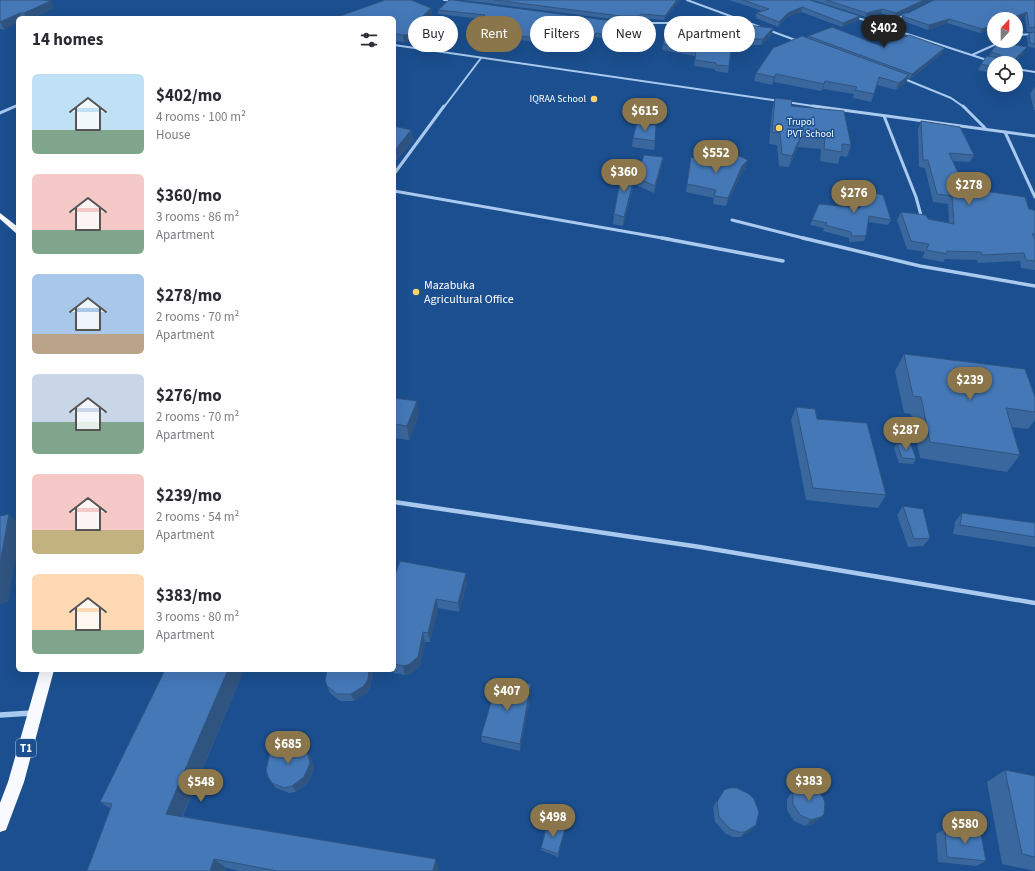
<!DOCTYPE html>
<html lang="en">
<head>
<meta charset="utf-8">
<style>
  body { margin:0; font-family:"Source Sans 3",sans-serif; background:#f7f7f7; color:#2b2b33; height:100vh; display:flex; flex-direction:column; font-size:15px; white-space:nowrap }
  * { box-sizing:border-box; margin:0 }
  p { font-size:13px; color:#7c7c81 }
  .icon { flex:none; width:22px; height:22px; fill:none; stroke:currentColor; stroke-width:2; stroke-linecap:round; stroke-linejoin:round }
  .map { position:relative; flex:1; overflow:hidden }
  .drawer { position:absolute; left:16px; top:16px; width:380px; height:656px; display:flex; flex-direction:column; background:#fff; border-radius:6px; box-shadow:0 4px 16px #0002 }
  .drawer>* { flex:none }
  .guide { position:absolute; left:408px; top:16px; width:380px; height:36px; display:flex; gap:8px }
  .needle { width:26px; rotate:21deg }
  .tools { position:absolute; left:987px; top:12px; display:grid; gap:8px }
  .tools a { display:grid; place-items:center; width:36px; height:36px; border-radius:50%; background:#fff; box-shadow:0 4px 16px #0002; font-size:20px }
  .price { position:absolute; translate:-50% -34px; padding:0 9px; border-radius:14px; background:#8a764a; color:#fff; font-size:13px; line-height:26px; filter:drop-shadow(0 1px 2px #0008) }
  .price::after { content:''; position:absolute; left:50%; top:24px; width:12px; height:9px; margin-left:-6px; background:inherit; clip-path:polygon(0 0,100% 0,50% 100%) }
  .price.on { background:#222; color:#fff }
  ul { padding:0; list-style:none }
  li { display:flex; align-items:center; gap:12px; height:100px; padding:0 16px }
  li span { display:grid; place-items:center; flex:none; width:112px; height:80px; border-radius:6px; color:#555 }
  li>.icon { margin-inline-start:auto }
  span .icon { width:48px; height:48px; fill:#fffc; stroke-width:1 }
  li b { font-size:17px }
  h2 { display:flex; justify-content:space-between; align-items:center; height:48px; padding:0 16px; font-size:17px }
  .tag { padding:0 14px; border-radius:18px; background:#fff; box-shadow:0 4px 16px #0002; font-size:14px; line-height:36px }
  .tag.on { background:#8a764a; color:#fff }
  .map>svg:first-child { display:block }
</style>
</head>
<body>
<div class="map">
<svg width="1035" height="871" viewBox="0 0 1035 871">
  <rect width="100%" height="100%" fill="#1b4f8f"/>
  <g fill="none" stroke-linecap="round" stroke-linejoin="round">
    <!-- minor-far4 -->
    <g stroke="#a9c9ee" stroke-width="2">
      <polyline points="444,0 454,1"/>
      <polyline points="687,0 760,27"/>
      <polyline points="855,17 996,63"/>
      <polyline points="631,23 704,23"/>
      <polyline points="719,23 742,21"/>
      <polyline points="883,26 907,14"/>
      <polyline points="768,30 798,41"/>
      <polyline points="1016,35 1035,34"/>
      <polyline points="394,45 780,101"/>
      <polyline points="972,55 1003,41"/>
      <polyline points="1016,69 1035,72"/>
      <polyline points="902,78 951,98 964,107"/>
      <polyline points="786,102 820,107"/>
      <polyline points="14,107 18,105"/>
      <polyline points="444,107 481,58"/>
    </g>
    <!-- minor-far3 -->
    <g stroke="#a9c9ee" stroke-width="3">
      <polyline points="813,106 1035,136"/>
      <polyline points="963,106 985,128"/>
      <polyline points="0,113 16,106"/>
      <polyline points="884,116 916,197 922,219"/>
      <polyline points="1005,132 1035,197"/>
      <polyline points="394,174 444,106"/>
      <polyline points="394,191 668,239"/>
      <polyline points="732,220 807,239"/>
    </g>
    <!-- minor-far2 -->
    <g stroke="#a9c9ee" stroke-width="3.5">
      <polyline points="662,238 783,261"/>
      <polyline points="803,238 920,266 1035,286"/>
    </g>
    <!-- minor-far1 -->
    <polyline stroke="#a9c9ee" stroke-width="4.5" points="394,502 700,547 1035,603"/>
    <!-- minor -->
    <polyline stroke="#a9c9ee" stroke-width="5.5" points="0,715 32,713"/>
    <!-- trunk -->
    <g fill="#f8faff" fill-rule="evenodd">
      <polygon points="0,213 18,227 18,235 0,219"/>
      <polygon points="40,670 54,670 24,782 6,830 0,832 0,803 8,782"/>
    </g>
  </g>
  <!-- wall -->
  <g fill="#3a679d">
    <polygon points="0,0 54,8 33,18 18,18 4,30 0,29"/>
    <polygon points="463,0 680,0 664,20 640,18 639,20 620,20"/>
    <polygon points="729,0 810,0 859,20 842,27 801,12 787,17 778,27 756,18 756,13 763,11"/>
    <polygon points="813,0 931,0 894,18 881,13 866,17"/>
    <polygon points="1035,0 1035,32 1027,32 1025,17 994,19 994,28 980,33 947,23 928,30 901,20 902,16"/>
    <polygon points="431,8 432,15 420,26 421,34 418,34 419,40 404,42 394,41 394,18 340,18 340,16"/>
    <polygon points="438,10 620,22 635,21 635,25 624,41 595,37 585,49 471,33 471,29 482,19 438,14"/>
    <polygon points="700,25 773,28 772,34 761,45 732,45 728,73 715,71 715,69 694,66 695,56 662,50 663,44"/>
    <polygon points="1035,32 1035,48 1028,47 1027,37 1029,33"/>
    <polygon points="808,36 881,46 943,53 910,79 908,78 906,83 896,90 877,85 871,102 853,98 854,94 823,89 821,91 774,82 772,85 754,81 756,73 807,39"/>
    <polygon points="991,52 1024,53 1014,63 994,63 994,74 978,70 981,64 989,56"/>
    <polygon points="1035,86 1035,110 1034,110 1030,94"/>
    <polygon points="775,98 791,106 851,145 847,157 840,156 838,164 820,161 821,149 798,147 789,167 779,166 777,145 769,144 772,110"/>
    <polygon points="921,121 974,155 970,162 953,161 965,188 1035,211 1035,270 1021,268 1020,261 978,263 977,260 945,259 943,262 922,258 925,252 907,249 897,220 901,212 949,223 948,204 933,202 925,168 919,167 918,129"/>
    <polygon points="394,126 411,130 413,141 397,160 394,159"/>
    <polygon points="633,138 655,141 654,150 632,147"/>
    <polygon points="663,157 662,164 654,193 636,185 637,178"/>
    <polygon points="690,165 746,168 741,174 726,206 713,204 714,198 686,192"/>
    <polygon points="635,175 634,184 623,226 613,224 614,214"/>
    <polygon points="863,191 891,220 888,225 868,222 866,236 864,241 849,242 849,238 823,231 824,228 810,225 812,220 859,208 861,197"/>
    <polygon points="904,354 1035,397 1035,420 1028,429 1012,427 1020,455 1007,472 920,458 911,414 904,413 895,371"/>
    <polygon points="394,398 419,415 409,440 394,438"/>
    <polygon points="796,407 886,495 878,508 806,500 791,420"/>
    <polygon points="897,443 916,459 913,464 899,463 894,448"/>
    <polygon points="903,506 930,538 923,546 908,547 897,515"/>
    <polygon points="962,513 1035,523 1035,547 953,534 955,522"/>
    <polygon points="394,578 467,583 459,612 438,608 430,642 425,642 420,666 411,674 405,675 394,673 391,670 394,670"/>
    <polygon points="165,670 244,670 183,816 439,868 438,871 240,871 226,868 111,809 100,802"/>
    <polygon points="327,670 372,670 373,672 370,687 367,693 354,701 340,701 330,693 327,686"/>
    <polygon points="531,692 520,751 482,742 481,736"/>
    <polygon points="311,757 314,769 308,783 296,792 289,793 276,788 272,783"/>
    <polygon points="1005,770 1035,776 1035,871 1002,864 987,782"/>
    <polygon points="795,789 815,823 805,826 794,821 787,810 787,799 790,795"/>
    <polygon points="724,790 751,831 740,837 733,837 726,834 715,822 713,807"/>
    <polygon points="565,829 558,857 541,850 541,848"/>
    <polygon points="945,829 986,861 976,866 938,862 936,834"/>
  </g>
  <!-- shaded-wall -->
  <g fill="#305480">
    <polygon points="677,0 680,0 664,20 665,16"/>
    <polygon points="924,0 931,0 894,18 896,13"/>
    <polygon points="51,1 54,8 33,18 26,18 24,13"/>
    <polygon points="802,7 801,12 787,17 778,27 779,22 788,13"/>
    <polygon points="431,8 432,15 419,27 419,20"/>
    <polygon points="882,9 881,13 866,17 867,13"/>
    <polygon points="1027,12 1025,17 1016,20 1016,19 1009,19"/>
    <polygon points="20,13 22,18 18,18 18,22 4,30 0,22"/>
    <polygon points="860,16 859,20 842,27 843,23"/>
    <polygon points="949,19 947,23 928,30 929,25"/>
    <polygon points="635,21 635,25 624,41 624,37"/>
    <polygon points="994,25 994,28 980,33 982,29"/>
    <polygon points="773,28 772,34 761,45 763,39"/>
    <polygon points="596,33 595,37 585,49 585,45"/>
    <polygon points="418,34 419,40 404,42 403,35"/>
    <polygon points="1027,47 1024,53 1014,63 1011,63"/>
    <polygon points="945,48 943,53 910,79 912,74"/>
    <polygon points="776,74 774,82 772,85 774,77"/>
    <polygon points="909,75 906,83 896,90 899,83"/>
    <polygon points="825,81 823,89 821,91 824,84"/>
    <polygon points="411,130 413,141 397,160 396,149"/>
    <polygon points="801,136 798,147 789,167 792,156"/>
    <polygon points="663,157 662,164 654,193 655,186"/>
    <polygon points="748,160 746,168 741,174 726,206 728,198 742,166"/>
    <polygon points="635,175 634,184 623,226 624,217"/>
    <polygon points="417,401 419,415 409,440 407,426"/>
    <polygon points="9,514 18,524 18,544 8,602 0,604 0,564"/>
    <polygon points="466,573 467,583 459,612 458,603"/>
    <polygon points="436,599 438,608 430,642 428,633"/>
    <polygon points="423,632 425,642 420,666 411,674 405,675 403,666"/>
    <polygon points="228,670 244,670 179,824 166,814"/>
    <polygon points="369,670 372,670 373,672 370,687 367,693 354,701 351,694"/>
    <polygon points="531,684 531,692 520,751 520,744"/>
    <polygon points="307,751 311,757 314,769 308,783 296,792 292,786"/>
    <polygon points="821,817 815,823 805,826 811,820"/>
    <polygon points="756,825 751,831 740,837 745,832"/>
    <polygon points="214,859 226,868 225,871 210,871"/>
    <polygon points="436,859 439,868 438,871 433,871"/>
  </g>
  <!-- building -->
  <g fill="#4478b7" stroke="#305480">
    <polygon points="0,0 42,0 51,1 24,13 20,13 0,22"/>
    <polygon points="385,0 411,0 431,8 419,20 421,28 415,28 418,34 403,35 394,34 394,18 342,18 344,17 340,16"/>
    <polygon points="449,0 453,0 620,22 635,21 624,37 596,33 585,45 471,29 485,15 438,10"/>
    <polygon points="494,0 677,0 665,16 641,14 639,16 621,16"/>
    <polygon points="743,0 810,0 860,16 843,23 802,7 788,13 779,22 756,13 769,9"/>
    <polygon points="826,0 924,0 896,13 882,9 867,13"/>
    <polygon points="934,0 1035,0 1035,27 1029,28 1027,12 1009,19 994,19 994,25 982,29 949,19 929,25 902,16"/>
    <polygon points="701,20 773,28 763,39 732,39 729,66 716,65 716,63 695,60 696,49 663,44 670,22 700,25"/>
    <polygon points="832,27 881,46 909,35 945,48 912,74 808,36"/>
    <polygon points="1035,32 1035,44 1030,43 1029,33"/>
    <polygon points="802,36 909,75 899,83 879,77 874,94 855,90 857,87 825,81 824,84 776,74 774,77 756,73 773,48"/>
    <polygon points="998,42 1027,47 1011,63 994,63 994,67 981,64 987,56 1001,58 1000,55 991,52"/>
    <polygon points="775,98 792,100 791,106 844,111 851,145 842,144 842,152 824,149 825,138 801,136 792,156 782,154 780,133 772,132"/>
    <polygon points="921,121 960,127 974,155 949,153 965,188 1025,197 1029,209 1034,210 1035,211 1035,234 1032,234 1035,239 1035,261 1026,260 1024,253 982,255 981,252 947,251 947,254 926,250 929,244 911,241 901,212 926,215 928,219 954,224 952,196 937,194 928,160 923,160"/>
    <polygon points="637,122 656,125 655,141 633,138"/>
    <polygon points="394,126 411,130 396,149 394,149"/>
    <polygon points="725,154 739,156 748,160 742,166 728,198 714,196 716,190 687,184 691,157 713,161"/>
    <polygon points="644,155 663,157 655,186 637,178"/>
    <polygon points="622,170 635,175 624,217 614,214"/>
    <polygon points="863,191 883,195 891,220 869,216 866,236 852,236 851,232 825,225 827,223 812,220 819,204 860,208"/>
    <polygon points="904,354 1025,369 1035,397 1035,412 1006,408 1020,455 930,442 921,397 913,396"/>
    <polygon points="394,398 417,401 407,426 394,424"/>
    <polygon points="796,407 815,409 817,419 867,423 886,495 813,488"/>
    <polygon points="897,443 911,444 916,459 902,458"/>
    <polygon points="903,506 923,509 930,538 914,539"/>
    <polygon points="962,513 1035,523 1035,537 960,525"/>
    <polygon points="9,514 0,564 0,516"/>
    <polygon points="400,561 466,573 458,603 436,599 428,633 423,632 418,657 408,665 403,666 394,664 394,578"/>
    <polygon points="165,670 228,670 166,814 436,859 433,871 277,871 214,859 210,871 87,871 112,804 100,802"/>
    <polygon points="327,670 369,670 368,679 364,686 351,694 337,694 327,686 325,680"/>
    <polygon points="498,679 531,684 520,744 481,736"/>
    <polygon points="290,743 303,746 307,751 310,763 304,777 292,786 284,788 272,783 268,777 266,770 270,753 284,745"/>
    <polygon points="1005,770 1035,776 1035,857 1022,854"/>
    <polygon points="804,785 815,788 823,797 825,803 824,814 821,817 811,820 800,815 793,804 793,793 795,789"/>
    <polygon points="730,788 737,788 749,794 754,799 759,812 756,825 745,832 738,832 730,829 719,817 717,802 724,790"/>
    <polygon points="548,822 565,829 558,854 541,848"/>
    <polygon points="945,829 981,834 986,861 947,857"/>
  </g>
  <!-- markers -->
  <g fill="#ffd166" stroke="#1b4f8f" stroke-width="1.5">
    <circle cx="594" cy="99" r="4"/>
    <circle cx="779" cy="128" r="4"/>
    <circle cx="416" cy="292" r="4"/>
  </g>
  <g text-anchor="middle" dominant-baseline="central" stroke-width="3" stroke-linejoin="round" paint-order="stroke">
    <!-- far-poi labels -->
    <g font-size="10" fill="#fff" stroke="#1b4f8f" text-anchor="end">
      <text x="586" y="99">IQRAA School</text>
      <text x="787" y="122" text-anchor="start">Trupol<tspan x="787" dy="12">PVT School</tspan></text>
    </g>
    <!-- shield labels -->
    <rect fill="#1b4f8f" stroke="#bbcadd" stroke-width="1" x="16" y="739" width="20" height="18" rx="3"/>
    <g font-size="11" font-weight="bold" fill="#fff">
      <text x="26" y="748">T1</text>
    </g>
    <!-- poi labels -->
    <g font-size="12" fill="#fff" stroke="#1b4f8f" text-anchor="start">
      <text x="424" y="285">Mazabuka<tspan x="424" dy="14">Agricultural Office</tspan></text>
    </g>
  </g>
</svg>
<div class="tools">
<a><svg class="needle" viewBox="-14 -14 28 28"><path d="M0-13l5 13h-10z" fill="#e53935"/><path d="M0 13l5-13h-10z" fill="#7c7c81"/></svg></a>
<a><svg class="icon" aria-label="locate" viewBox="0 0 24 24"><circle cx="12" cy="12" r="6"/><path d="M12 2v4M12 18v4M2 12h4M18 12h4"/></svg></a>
</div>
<b class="price on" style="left:884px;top:49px">$402</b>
<b class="price" style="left:645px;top:132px">$615</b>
<b class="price" style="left:716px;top:174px">$552</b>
<b class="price" style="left:624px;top:193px">$360</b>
<b class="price" style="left:969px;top:206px">$278</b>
<b class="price" style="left:854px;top:214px">$276</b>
<b class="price" style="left:970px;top:401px">$239</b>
<b class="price" style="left:906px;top:451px">$287</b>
<b class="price" style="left:507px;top:712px">$407</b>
<b class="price" style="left:288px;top:765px">$685</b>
<b class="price" style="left:809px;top:802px">$383</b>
<b class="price" style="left:201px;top:803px">$548</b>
<b class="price" style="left:553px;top:838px">$498</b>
<b class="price" style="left:965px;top:845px">$580</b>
<div class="guide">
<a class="tag">Buy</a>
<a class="tag on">Rent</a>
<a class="tag">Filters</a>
<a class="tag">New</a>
<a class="tag">Apartment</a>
</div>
<section class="drawer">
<h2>14 homes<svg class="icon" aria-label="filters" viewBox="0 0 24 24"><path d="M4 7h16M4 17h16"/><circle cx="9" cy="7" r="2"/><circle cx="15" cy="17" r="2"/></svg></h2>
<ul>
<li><span style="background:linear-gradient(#bfe0f5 70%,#7fa58c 0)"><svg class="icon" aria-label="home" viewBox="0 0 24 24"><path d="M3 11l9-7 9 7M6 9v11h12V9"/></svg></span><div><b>$402/mo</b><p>4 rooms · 100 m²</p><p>House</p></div></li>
<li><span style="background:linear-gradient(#f6c9c9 70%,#7fa58c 0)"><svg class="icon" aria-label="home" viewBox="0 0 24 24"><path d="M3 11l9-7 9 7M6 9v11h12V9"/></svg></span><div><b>$360/mo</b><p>3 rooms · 86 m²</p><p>Apartment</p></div></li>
<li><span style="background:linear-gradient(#a9c7e8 75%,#b9a48a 0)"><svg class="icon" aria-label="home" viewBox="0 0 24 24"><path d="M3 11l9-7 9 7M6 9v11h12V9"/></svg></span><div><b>$278/mo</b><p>2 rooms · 70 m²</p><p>Apartment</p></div></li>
<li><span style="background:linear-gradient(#c9d6e8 60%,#7fa58c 0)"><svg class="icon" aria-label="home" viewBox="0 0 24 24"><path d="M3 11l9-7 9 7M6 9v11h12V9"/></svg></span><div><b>$276/mo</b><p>2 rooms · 70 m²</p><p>Apartment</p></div></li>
<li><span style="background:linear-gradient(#f6c9c9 70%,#c2b280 0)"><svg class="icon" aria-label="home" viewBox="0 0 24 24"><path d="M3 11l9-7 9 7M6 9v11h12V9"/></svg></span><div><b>$239/mo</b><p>2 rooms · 54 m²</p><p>Apartment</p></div></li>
<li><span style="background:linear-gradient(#ffd9b3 70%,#7fa58c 0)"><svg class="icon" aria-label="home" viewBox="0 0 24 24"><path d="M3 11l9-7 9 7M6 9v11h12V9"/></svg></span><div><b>$383/mo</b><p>3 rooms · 80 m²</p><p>Apartment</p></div></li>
</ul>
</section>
</div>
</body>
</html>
